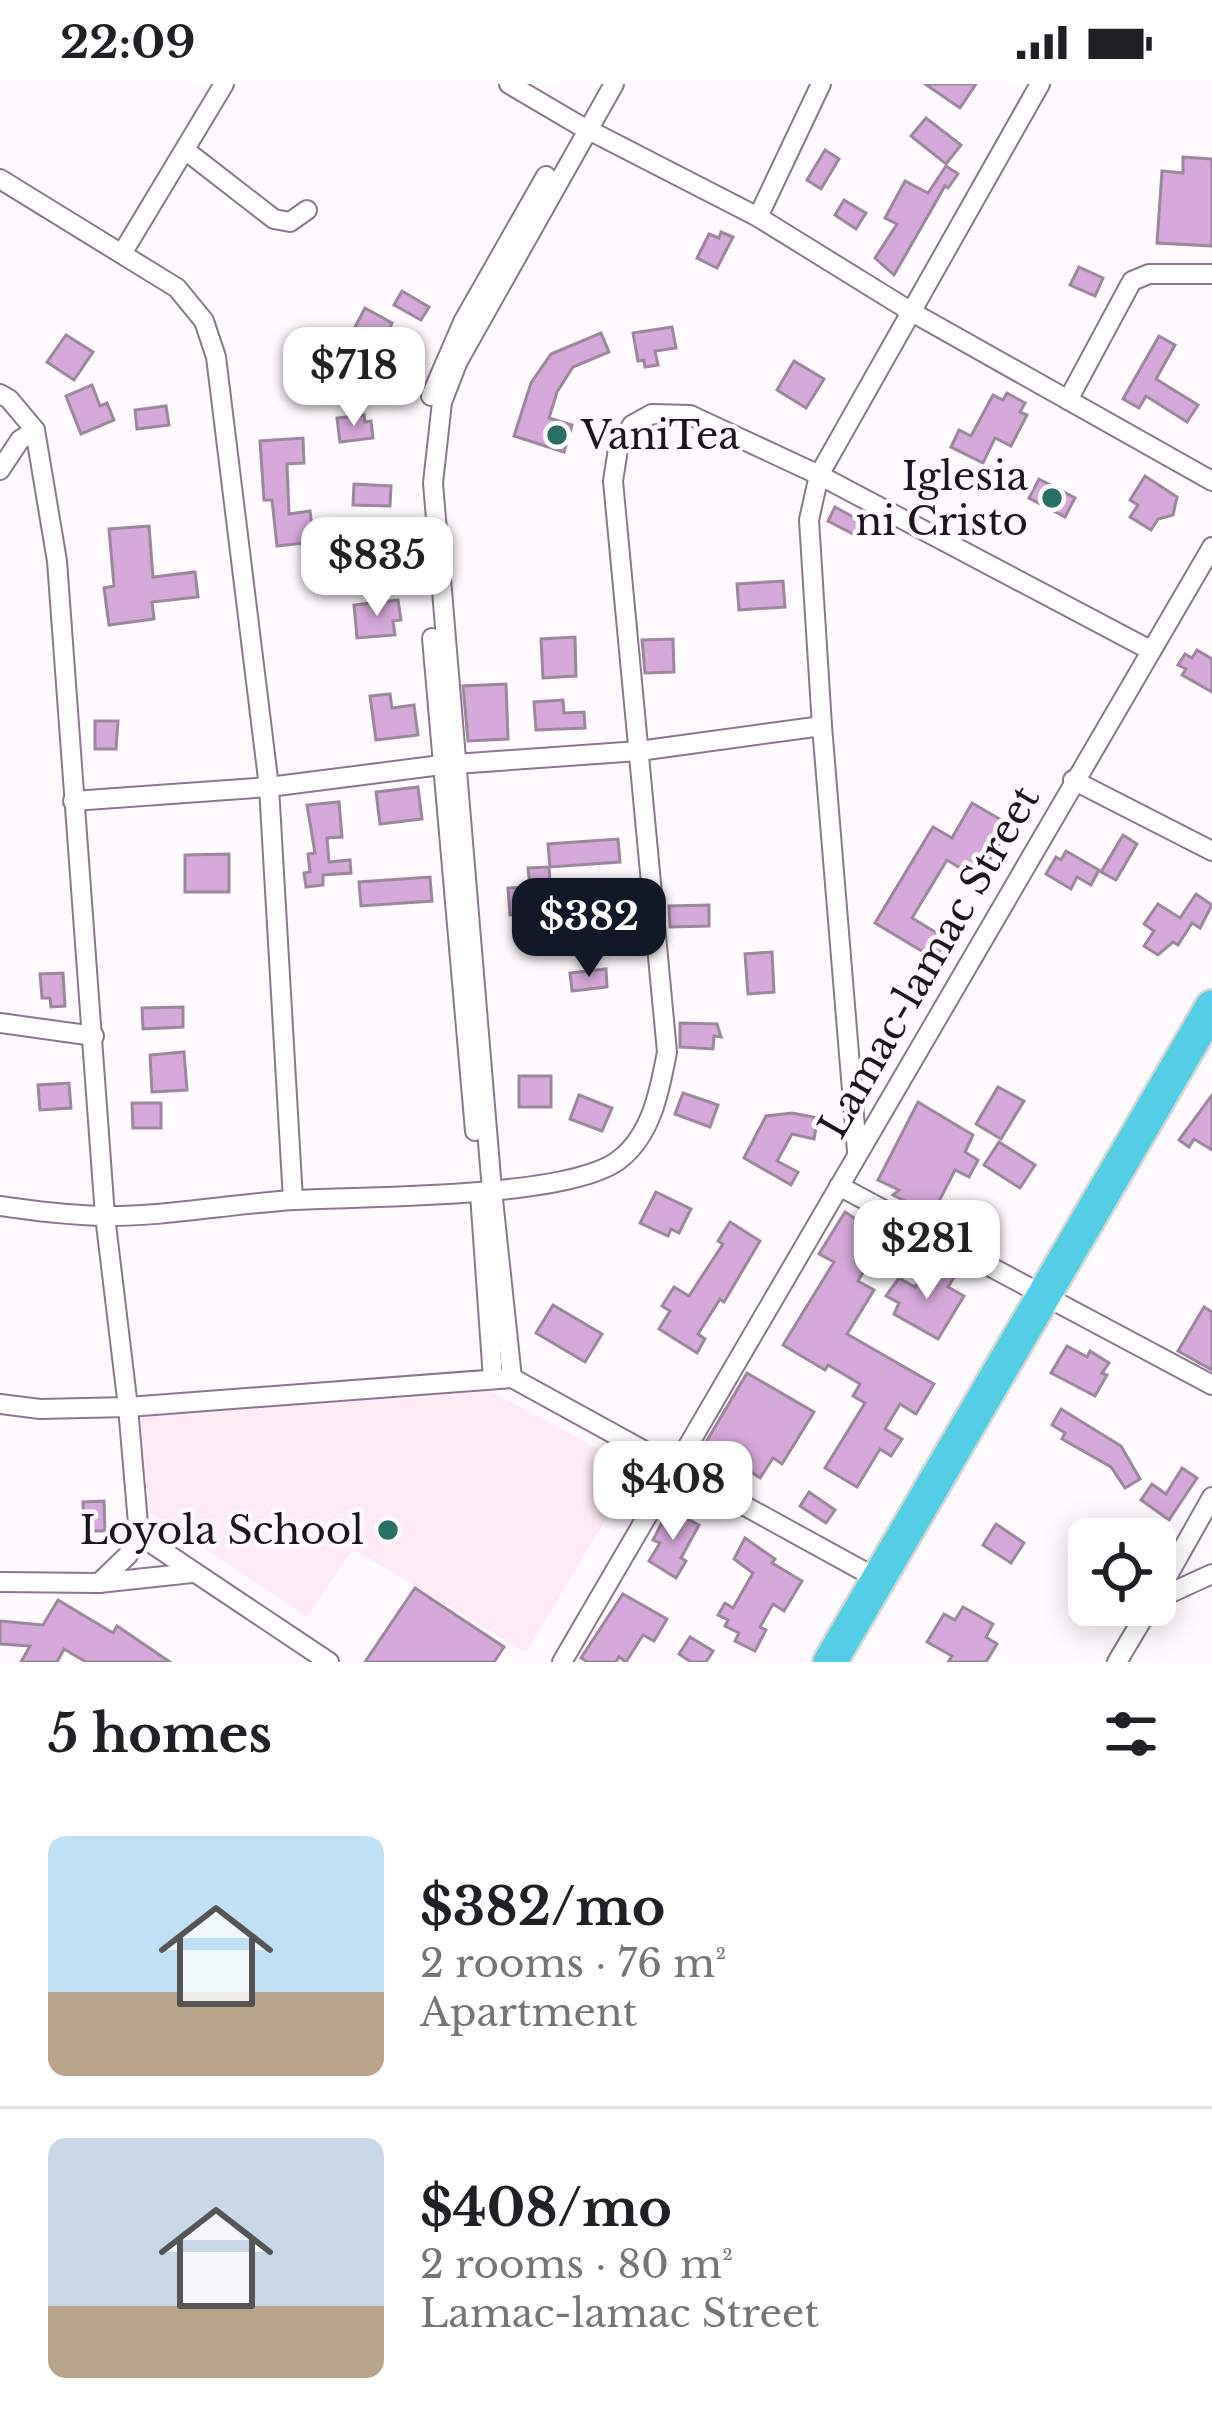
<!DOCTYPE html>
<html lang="en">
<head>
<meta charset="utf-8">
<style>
  body { margin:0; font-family:"Libre Baskerville",serif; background:#f6f6f6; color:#202124; height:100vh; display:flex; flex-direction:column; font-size:45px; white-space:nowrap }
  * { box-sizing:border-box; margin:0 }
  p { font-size:39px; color:#757577 }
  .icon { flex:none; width:66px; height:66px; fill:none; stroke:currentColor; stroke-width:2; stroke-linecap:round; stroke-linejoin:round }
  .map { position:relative; height:1578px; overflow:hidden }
  .sheet { display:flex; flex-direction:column; background:#fff; flex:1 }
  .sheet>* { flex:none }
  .buttons { position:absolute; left:1068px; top:1434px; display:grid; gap:24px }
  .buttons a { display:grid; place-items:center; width:108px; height:108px; border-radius:18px; background:#fff; box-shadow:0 6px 30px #0003; font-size:60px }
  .price { position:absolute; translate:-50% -102px; padding:0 27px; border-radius:24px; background:#fff; color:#222; font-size:39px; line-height:78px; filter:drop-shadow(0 3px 6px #0008) }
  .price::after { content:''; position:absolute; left:50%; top:72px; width:36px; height:27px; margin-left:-18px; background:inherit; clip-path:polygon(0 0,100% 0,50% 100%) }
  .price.active { background:#111827; color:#fff }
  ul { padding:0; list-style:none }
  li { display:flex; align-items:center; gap:36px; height:300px; padding:0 48px }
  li+li { border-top:3px solid #e0e0e0 }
  li span { display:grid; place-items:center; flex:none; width:336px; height:240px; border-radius:18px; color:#555 }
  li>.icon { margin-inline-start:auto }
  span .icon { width:144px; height:144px; fill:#fffc; stroke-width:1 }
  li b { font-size:51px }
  h2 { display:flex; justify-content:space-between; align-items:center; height:144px; padding:0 48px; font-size:51px }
  .status { display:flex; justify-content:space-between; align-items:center; height:84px; padding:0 60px; background:#fff; direction:ltr }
  .status svg { height:33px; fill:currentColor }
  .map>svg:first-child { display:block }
</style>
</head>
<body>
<div class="status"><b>22:09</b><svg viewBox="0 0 49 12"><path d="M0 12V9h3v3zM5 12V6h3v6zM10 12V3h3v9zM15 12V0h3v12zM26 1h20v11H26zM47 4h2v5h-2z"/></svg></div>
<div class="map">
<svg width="1212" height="1578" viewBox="0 0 1212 1578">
  <rect width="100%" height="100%" fill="#fefafe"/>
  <!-- education -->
  <polygon fill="#ffebf3" points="475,1299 636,1385 526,1569 353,1465 307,1533 149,1428 140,1326"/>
  <!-- building -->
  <g fill="#d7a8db" stroke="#9c879d" stroke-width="3">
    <polygon points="925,0 976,0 960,24"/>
    <polygon points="926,34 961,61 946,80 911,52"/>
    <polygon points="825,66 839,75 821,105 807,96"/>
    <polygon points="1183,73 1212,75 1212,162 1157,159 1162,87 1183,89"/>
    <polygon points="946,82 958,90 948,104 945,102 894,191 875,174 897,140 885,134 905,97 928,109"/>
    <polygon points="844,116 866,129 856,145 835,131"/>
    <polygon points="721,148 733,153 717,184 697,174 709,150 719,154"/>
    <polygon points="1079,183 1103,194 1095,212 1070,201"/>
    <polygon points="402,207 429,223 421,236 394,221"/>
    <polygon points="365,224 392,239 369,299 324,274 333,257 344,264"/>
    <polygon points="672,243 676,264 655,267 658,281 645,283 644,276 638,277 633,249"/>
    <polygon points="601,249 609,268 573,283 557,308 549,334 572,341 564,368 514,352 531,299 551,270"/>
    <polygon points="66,251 93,268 74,296 47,278"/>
    <polygon points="1159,252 1175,261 1156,295 1198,321 1187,338 1146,312 1139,324 1123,315"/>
    <polygon points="794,277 824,295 806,324 777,306"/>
    <polygon points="92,301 100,322 107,319 114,336 81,350 66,312"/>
    <polygon points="1007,309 1025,319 1020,328 1027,331 1011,362 995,354 983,379 951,363 959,346 971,352 993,311 1003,316"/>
    <polygon points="166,322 169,341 137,345 135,326"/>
    <polygon points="364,331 365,338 371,337 373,354 340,358 337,334"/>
    <polygon points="303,354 304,379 287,380 289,430 310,427 314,458 277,462 272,416 264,416 260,357"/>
    <polygon points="1145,392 1177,413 1173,431 1158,435 1151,446 1130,433 1138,421 1130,416"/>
    <polygon points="1039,395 1075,414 1065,433 1029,414"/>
    <polygon points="354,400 391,402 390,422 353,421"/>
    <polygon points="835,423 866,440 859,453 828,437"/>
    <polygon points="149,442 153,493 195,488 198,513 152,518 154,535 109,541 104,504 114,502 109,445"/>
    <polygon points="783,497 785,523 739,526 737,500"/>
    <polygon points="398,516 401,536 393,537 395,551 357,554 354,521"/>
    <polygon points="575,553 576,592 543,594 541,555"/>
    <polygon points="673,555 674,588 645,589 642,556"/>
    <polygon points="1197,566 1212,575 1212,608 1182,591 1186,585 1178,581 1185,570 1192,574"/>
    <polygon points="506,600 508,655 468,657 463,602"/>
    <polygon points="390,610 392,624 414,621 418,651 376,656 370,612"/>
    <polygon points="563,616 564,629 584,628 585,644 536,646 534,618"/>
    <polygon points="95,637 118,637 116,665 95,665"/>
    <polygon points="418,703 422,735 380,740 376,708"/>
    <polygon points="339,718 342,753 327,754 329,778 350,776 351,789 323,791 323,801 306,803 304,789 310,788 308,770 315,769 307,721"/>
    <polygon points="972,719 1010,741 989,777 994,780 983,798 947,776 912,834 947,855 935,875 875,839 933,743 952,754"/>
    <polygon points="1123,751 1137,760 1116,796 1101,788"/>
    <polygon points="618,755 620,778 550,783 548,760"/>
    <polygon points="1066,767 1099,786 1091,801 1077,793 1071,805 1046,790 1056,773 1061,776"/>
    <polygon points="229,770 229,808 185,808 185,771"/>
    <polygon points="549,783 552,828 510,831 508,804 530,803 528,784"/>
    <polygon points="430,793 432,817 361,822 359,798"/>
    <polygon points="1196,810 1212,821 1200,844 1192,839 1178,861 1173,858 1158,871 1144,862 1154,847 1144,840 1158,820 1180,834"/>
    <polygon points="709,821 709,842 670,843 669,822"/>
    <polygon points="620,830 622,850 569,854 567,834"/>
    <polygon points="772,868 774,908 748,910 745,870"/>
    <polygon points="606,885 607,903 572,907 570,889"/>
    <polygon points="63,889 65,922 51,923 50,914 42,914 40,890"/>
    <polygon points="183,923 183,943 143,945 142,924"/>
    <polygon points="680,939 717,940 721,953 714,952 713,965 680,963"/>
    <polygon points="184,968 187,1006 152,1008 150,971"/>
    <rect x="519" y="992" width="32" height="31"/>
    <polygon points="69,999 71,1024 40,1026 38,1001"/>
    <polygon points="998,1003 1024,1017 1001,1055 976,1040"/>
    <polygon points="683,1009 718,1021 710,1043 675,1030"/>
    <polygon points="579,1011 612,1024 602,1047 570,1035"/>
    <polygon points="1212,1011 1212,1066 1194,1055 1189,1063 1179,1056"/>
    <polygon points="918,1018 973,1051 965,1068 978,1076 969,1093 955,1086 932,1131 893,1111 899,1106 878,1096"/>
    <polygon points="132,1019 161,1019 161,1044 133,1044"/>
    <polygon points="792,1029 818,1034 814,1055 792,1050 777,1077 798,1088 791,1101 744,1074 766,1032"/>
    <polygon points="999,1058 1035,1081 1020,1104 984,1081"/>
    <polygon points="656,1108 691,1125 679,1149 671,1145 668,1152 640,1139"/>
    <polygon points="845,1128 884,1153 858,1197 874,1206 847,1250 934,1300 916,1330 900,1320 885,1345 902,1355 891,1372 880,1365 857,1403 825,1384 865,1319 853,1312 860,1300 828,1281 825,1286 783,1261 834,1178 819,1170"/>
    <polygon points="730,1138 760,1157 724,1218 720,1215 698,1250 705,1255 697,1269 659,1245 670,1227 662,1222 674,1203 689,1212 723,1160 718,1157"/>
    <polygon points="941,1184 955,1192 948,1203 964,1212 938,1255 894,1230 899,1219 886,1212 899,1194 915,1203 924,1188 935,1194"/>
    <polygon points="553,1221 602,1250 585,1278 536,1249"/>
    <polygon points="1204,1223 1212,1228 1212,1286 1178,1267"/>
    <polygon points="1067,1262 1087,1273 1090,1267 1109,1279 1102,1289 1107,1291 1095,1312 1051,1289"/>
    <polygon points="747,1289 814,1328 782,1380 773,1374 760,1394 748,1386 742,1395 727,1386 723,1392 696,1375"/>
    <polygon points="1061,1325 1121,1362 1140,1395 1125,1404 1111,1383 1062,1355 1065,1349 1052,1341"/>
    <polygon points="1182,1384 1197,1394 1169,1436 1141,1416 1152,1400 1166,1410"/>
    <polygon points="809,1408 835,1426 826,1439 800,1422"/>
    <polygon points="104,1417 105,1447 84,1447 83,1418"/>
    <polygon points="669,1425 699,1441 681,1474 686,1477 676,1494 649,1477 660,1459 653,1456"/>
    <polygon points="996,1440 1024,1459 1011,1479 983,1461"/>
    <polygon points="745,1454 775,1475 772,1479 802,1497 784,1527 773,1520 760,1543 766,1546 755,1567 735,1557 739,1549 725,1542 728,1536 718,1531 725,1519 733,1524 753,1489 734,1475"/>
    <polygon points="415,1504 504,1563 494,1578 365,1578"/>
    <polygon points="623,1510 667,1535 654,1557 643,1551 626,1578 619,1573 616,1578 588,1578 581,1574"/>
    <polygon points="58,1516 113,1549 117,1542 170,1578 86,1578 64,1565 57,1578 21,1578 30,1562 0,1560 0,1537 43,1541"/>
    <polygon points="963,1523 993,1540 986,1553 997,1560 986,1578 948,1578 952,1572 927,1558 944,1530 955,1536"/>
    <polygon points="690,1553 713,1567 706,1578 691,1578 679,1570"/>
  </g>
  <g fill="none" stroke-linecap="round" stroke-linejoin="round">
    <defs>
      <g id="street">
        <polyline points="509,0 577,40 758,133 910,227 1212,397"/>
        <polyline points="185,66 274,135 290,138 307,126"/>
        <polyline points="0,95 177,204 204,237 216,273 269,703 293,1116"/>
        <polyline points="758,133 821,0"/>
        <polyline points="123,168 224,0"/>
        <polyline points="0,310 9,315 35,346"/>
        <polyline points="431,312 463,238 546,92"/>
        <polyline points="1068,316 1132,197 1149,190 1212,190"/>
        <polyline points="0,386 20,356 35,346 57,477 105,1132 128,1323 139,1451 128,1471 99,1499"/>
        <polyline points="432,554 475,1047"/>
        <polyline points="1073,696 1212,767"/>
        <polyline points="73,717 269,703 441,681 639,667 822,642"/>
        <polyline points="0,939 94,952"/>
        <polyline points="857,1067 822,642 809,436 819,391 1040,0"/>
        <polyline points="839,1102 1212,1301"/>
        <polyline points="480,1110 493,1295"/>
        <path d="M0,1122C33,1127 68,1131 101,1132C165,1133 230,1120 294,1116C364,1112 571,1115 620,1075C652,1050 660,1005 667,968L613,397L618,365L632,341L652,330L690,331L819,391L1150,566"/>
        <polyline points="512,1294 492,1106 433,399 442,318 458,277 614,0"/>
        <polyline points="0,1320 40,1325 128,1323 512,1294 876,1494"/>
        <polyline points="139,1451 329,1578"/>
        <polyline points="0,1498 99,1499 192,1489"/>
        <polyline points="1155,1514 1212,1413"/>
        <polyline points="1155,1516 1212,1490"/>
        <polyline points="562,1578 1212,463"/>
        <polyline points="1117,1578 1151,1521"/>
      </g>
      <polyline id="highway" points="830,1578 1212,923"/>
    </defs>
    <!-- street casing -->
    <use href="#street" stroke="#8b778d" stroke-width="22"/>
    <!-- highway casing -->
    <use href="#highway" stroke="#d6d5d6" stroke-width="38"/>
    <!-- street -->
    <use href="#street" stroke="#fff" stroke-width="18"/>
    <!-- highway -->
    <use href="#highway" stroke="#53cee5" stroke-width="33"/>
  </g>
  <!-- markers -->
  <g fill="#286f64" stroke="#fefafe" stroke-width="4.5">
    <circle cx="557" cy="351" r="12"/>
    <circle cx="1052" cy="414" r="12"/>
    <circle cx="388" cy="1446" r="12"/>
  </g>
  <g text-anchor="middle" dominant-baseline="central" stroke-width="9" stroke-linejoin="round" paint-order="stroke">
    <!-- poi labels -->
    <g font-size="39" fill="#1d151e" stroke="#fefafe" text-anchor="end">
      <text x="581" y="351" text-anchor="start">VaniTea</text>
      <text x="1028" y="392">Iglesia<tspan x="1028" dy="45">ni Cristo</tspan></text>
      <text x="364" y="1446">Loyola School</text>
    </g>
    <!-- street labels -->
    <g font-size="39" fill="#1d151e" stroke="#fefafe">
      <text transform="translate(929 878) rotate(-60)">Lamac-lamac Street</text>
    </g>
  </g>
</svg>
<div class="buttons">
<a><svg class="icon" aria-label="locate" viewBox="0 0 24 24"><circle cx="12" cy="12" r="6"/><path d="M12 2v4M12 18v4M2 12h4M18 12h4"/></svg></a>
</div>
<b class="price" style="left:354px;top:345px">$718</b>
<b class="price" style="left:377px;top:535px">$835</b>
<b class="price active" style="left:589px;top:896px">$382</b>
<b class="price" style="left:927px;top:1218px">$281</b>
<b class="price" style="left:673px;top:1459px">$408</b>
</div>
<section class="sheet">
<h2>5 homes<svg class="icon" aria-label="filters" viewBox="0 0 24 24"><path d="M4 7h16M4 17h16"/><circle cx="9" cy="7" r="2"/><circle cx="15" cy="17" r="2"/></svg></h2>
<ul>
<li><span style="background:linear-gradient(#bfe0f5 65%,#b9a48a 0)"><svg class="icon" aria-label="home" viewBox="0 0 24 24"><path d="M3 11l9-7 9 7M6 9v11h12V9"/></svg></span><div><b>$382/mo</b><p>2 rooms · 76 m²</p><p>Apartment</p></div></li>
<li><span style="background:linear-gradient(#c9d6e8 70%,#b9a48a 0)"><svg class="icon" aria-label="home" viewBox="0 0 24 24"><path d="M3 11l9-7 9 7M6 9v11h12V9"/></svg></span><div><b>$408/mo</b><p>2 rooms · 80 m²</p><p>Lamac-lamac Street</p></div></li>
</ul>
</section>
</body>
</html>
